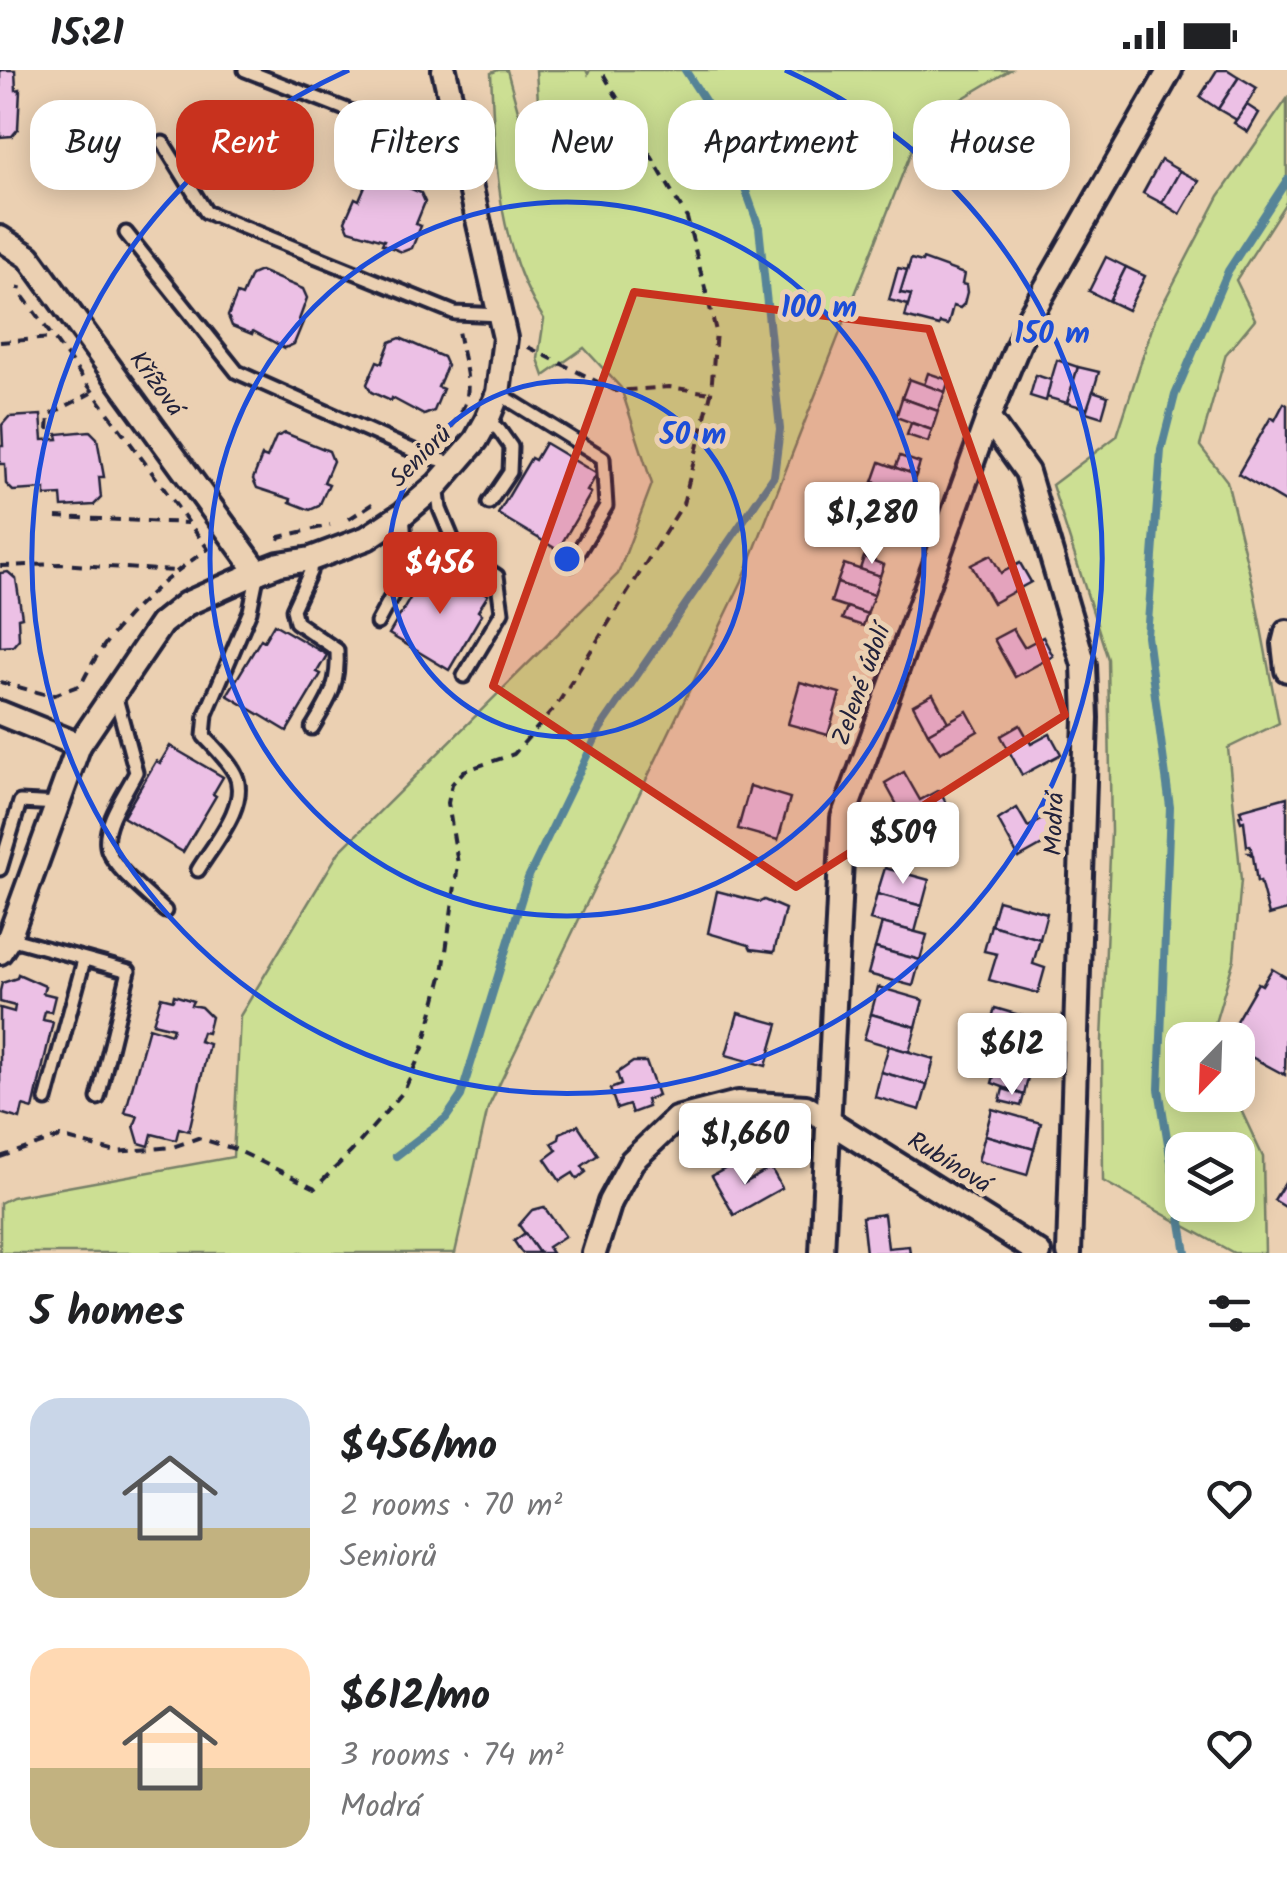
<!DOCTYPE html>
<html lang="en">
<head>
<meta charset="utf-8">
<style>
  body { margin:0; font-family:Kalam,sans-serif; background:#f2f2f2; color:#202124; height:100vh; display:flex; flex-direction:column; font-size:38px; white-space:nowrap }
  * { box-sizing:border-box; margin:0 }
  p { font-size:32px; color:#757577 }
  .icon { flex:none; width:55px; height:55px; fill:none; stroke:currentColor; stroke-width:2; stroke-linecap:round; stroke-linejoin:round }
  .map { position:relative; height:1183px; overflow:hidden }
  .sheet { display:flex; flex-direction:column; background:#fff; flex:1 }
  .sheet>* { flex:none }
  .guide { position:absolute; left:30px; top:30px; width:1228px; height:90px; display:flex; gap:20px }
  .needle { width:65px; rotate:203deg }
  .controls { position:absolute; left:1165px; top:952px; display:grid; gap:20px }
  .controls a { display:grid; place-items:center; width:90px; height:90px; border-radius:20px; background:#fff; box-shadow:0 5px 25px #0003; font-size:50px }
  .price { position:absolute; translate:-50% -85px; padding:0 22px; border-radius:10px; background:#fff; color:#222; font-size:32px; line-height:65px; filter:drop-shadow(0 2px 5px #0008) }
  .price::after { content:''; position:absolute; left:50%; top:60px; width:30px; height:22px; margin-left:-15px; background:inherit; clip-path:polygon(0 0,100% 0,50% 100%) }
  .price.active { background:#c8321e; color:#fff }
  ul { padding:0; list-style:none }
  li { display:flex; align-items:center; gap:30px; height:250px; padding:0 30px }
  li span { display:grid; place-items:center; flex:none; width:280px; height:200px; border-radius:30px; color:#555 }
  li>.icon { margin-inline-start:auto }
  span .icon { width:120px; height:120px; fill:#fffc; stroke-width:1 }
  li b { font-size:42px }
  h2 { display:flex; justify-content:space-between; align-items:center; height:120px; padding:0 30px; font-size:42px }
  .tag { padding:0 35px; border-radius:30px; background:#fff; box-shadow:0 5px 25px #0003; font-size:35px; line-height:90px }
  .tag.active { background:#c8321e; color:#fff }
  .status { display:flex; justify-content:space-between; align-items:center; height:70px; padding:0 50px; background:#fff; direction:ltr }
  .status svg { height:28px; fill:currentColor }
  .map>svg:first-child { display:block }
</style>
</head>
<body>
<div class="status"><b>15:21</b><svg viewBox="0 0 49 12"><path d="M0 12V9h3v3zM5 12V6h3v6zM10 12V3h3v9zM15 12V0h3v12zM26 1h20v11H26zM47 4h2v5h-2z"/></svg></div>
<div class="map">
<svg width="1287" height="1183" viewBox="0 0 1287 1183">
  <rect width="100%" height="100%" fill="#ebd0b2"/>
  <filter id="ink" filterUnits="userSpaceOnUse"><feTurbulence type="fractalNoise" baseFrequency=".01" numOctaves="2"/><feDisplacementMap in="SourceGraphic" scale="20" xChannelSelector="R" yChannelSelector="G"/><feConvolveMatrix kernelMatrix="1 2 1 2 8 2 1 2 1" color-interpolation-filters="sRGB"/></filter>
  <g filter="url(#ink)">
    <!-- green -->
    <g fill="#ccdf93" stroke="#778067" stroke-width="2.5" fill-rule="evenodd">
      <path d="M498,0H507L520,48L540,63L536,0H586L588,4L590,0H1010L923,52L742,511L488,1038L455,1183H0V1133L12,1127L233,1087L240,946L339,782L618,504L652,414L621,318L584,278L544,306L538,289L544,249C496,177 495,86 491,3Z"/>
      <path d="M1287,29V131L1236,210L1255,249L1226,284L1200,376L1227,411L1254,521L1279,653L1228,678L1241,810L1234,889L1210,970H1182V1025H1234L1263,1087L1265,1183H1234L1103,1111L1102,971L1111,762L1108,589L1052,415L1117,366L1155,249L1219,126ZM1182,1080H1238V1135H1182Z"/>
    </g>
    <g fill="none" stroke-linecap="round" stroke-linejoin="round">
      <!-- stream -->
      <g stroke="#568498" stroke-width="8">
        <polyline points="396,1086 446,1048 461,1026 528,808 600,659 774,406 780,359 759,157 724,60 685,0"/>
        <polyline points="1186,1183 1159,1019 1170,737 1147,566 1161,380 1175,325 1228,201 1287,110"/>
      </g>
    </g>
    <!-- building -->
    <g fill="#ecc0e5" stroke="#22223b" stroke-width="2.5">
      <polygon points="0,0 15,0 16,20 20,19 18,59 12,66 0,67"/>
      <polygon points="1217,0 1228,0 1239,7 1218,39 1200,27"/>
      <polygon points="1239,7 1257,18 1237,50 1218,39"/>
      <polygon points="1247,35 1259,43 1248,62 1234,53"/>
      <polygon points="250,39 293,57 297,67 288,88 293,90 284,112 274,116 242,99 241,102 221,94 217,84 227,62 231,64 240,43"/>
      <polygon points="953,46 1064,77 1059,97 948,65"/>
      <polygon points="1161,90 1180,101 1162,133 1143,123"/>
      <polygon points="1180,101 1199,111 1180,144 1162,133"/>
      <polygon points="378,105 421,123 425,132 416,154 421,156 412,178 402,182 382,174 384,170 349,160 345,151 355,128 359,130 368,109"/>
      <polygon points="1106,187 1126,197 1109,231 1089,221"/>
      <polygon points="911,189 922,192 923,189 964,204 962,214 966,215 967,222 964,234 960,238 953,236 948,255 940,253 939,256 905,247 911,225 900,223"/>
      <polygon points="1126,197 1145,206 1128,240 1109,231"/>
      <polygon points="898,198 907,200 900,223 911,225 908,235 889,230"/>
      <polygon points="260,201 303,219 307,228 299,250 303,252 294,274 285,278 253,261 252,264 232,256 228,246 237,224 242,226 251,205"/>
      <polygon points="400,268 443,287 447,296 438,317 443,319 434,341 424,345 392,328 391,331 371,322 367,314 377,291 382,293 390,272"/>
      <polygon points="1057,290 1078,297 1067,333 1046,327"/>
      <polygon points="1078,297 1099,302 1088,339 1067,333"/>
      <polygon points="928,303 949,310 945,322 924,315"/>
      <polygon points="1036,305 1051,310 1046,331 1030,326"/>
      <polygon points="909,309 945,322 938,341 902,328"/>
      <polygon points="1093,321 1108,326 1102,347 1086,342"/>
      <polygon points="902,328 938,341 932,360 896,347"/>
      <polygon points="1284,333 1287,335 1287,433 1238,404 1271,347 1275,350"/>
      <polygon points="41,345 43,370 58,369 57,364 90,361 97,368 104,407 99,407 101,428 94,435 62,437 61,425 45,426 45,419 13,421 6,414 5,394 0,394 0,376 3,376 2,355 9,347"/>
      <polygon points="911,353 932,360 928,372 907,365"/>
      <polygon points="285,363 329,381 333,391 324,412 329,414 319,436 310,440 290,432 291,429 257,418 253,409 262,386 267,388 276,367"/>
      <polygon points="545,373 597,404 587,421 591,423 558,480 498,444 531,388 535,390"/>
      <polygon points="900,386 920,393 916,405 895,398"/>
      <polygon points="880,392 916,405 909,424 873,412"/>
      <polygon points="873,412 909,424 903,443 867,430"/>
      <polygon points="882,436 903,443 899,455 878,448"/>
      <polygon points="991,485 1001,503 1020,493 1031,512 993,533 971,495"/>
      <polygon points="864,487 884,495 880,506 860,499"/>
      <polygon points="436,494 488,525 478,541 482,544 449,600 389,564 422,508 426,510"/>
      <polygon points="844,494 880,506 874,525 837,513"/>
      <polygon points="8,502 16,509 22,547 18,548 19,569 13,576 0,577 0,503"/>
      <polygon points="837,513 874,525 867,544 831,532"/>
      <polygon points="847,537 867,544 863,556 842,549"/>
      <polygon points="274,554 327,585 317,602 321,604 287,661 227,625 261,569 264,571"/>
      <polygon points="1013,559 1024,577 1043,567 1053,586 1015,607 994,569"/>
      <polygon points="800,612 840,623 828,665 788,654"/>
      <polygon points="933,624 948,652 928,663 913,635"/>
      <polygon points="967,641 978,661 940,683 928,663"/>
      <polygon points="1020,655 1031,674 1050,664 1061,684 1022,705 1001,666"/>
      <polygon points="170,676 223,707 213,724 216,726 183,782 123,747 156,691 160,693"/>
      <polygon points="904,702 920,730 939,720 949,739 911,760 885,713"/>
      <polygon points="750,716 790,728 778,770 738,759"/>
      <polygon points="1287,727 1287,840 1269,845 1260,811 1257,812 1253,786 1249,783 1252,783 1250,775 1247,776 1244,751 1241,752 1239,746 1242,745 1240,740"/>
      <polygon points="1017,738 1028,757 1046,747 1058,766 1019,788 998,750"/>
      <polygon points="885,798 929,810 922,836 877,824"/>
      <polygon points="717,821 760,832 764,830 785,839 774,882 751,879 749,875 708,863"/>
      <polygon points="877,824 922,836 915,862 870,850"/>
      <polygon points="998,830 1047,843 1040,869 991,855"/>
      <polygon points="882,853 927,865 920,890 875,878"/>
      <polygon points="991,855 1040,869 1033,894 1045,898 1038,923 989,910 997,884 984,881"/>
      <polygon points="875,878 920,890 913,916 868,904"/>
      <polygon points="1272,899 1287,908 1285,1005 1242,982 1238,977 1238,970 1225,970 1258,913 1262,915"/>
      <polygon points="18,904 45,916 43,923 55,926 51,942 45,941 43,950 53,952 33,1039 23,1036 20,1049 0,1043 0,938 14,942 15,936 0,932 0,921 2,913 17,908"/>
      <polygon points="878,917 923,930 916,957 871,944"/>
      <polygon points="174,925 193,931 191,935 201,937 211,947 207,963 202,962 199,971 209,974 189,1061 179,1058 176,1070 152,1064 149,1076 139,1073 134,1056 138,1046 125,1043 149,957 171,964 173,958 153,953 161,927 173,930"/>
      <polygon points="995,938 1043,952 1036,977 987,964"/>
      <polygon points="738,943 778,954 766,996 726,985"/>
      <polygon points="871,944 916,957 909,982 864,969"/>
      <polygon points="987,964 1036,977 1029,1003 980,989"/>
      <polygon points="889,976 934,989 927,1015 881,1002"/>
      <polygon points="633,992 646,992 658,1025 646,1030 648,1037 632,1043 629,1035 617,1039 610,1019 621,1015 617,1003"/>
      <polygon points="996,999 1028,1007 1024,1025 992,1013"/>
      <polygon points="881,1002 927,1015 920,1040 875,1027"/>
      <polygon points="1003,1019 1024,1025 1021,1036 1000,1031"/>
      <polygon points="992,1039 1041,1053 1034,1079 985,1065"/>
      <polygon points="578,1055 598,1085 582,1096 586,1102 577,1109 573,1103 560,1111 545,1089 557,1080 552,1073 559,1069 560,1063"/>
      <polygon points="985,1065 1034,1079 1027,1105 978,1091"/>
      <polygon points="732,1095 743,1114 771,1098 782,1118 734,1145 712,1106"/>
      <polygon points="1287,1109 1287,1138 1274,1130"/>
      <polygon points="544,1137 565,1166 548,1177 552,1183 539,1183 519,1155 532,1140"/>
      <polygon points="884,1144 888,1178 909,1176 910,1183 866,1183 862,1147"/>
      <polygon points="525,1163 539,1183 522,1183 514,1171"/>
    </g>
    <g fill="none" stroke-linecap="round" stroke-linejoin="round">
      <defs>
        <g id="service">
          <polyline points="245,0 427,71 461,71"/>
          <polyline points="163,73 206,142 455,243 502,245"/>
          <polyline points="126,163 237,302 425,386 457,394"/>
          <polyline points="498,323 603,388 606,436 571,494"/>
          <polyline points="487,350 499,360 511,377 510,402 489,433"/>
          <polyline points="437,415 440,439 457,480 497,506 502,542 464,606"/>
          <path d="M311,489L310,502L293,539L296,552L337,580C339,616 330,628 312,658"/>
          <polyline points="377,553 407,498 403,444"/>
          <path d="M115,624L136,702C127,721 103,753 107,776C110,796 151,827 165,841"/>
          <polyline points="0,799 20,732 60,734"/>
          <path d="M198,800C213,775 250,733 235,704C228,690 214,677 204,666L206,644L250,541L258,502"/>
          <polyline points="9,868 129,901 98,1028"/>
          <polyline points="46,1030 84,890"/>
        </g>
        <g id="minor">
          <polyline points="0,168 29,187 258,502"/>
          <polyline points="988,348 1027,402 1084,595 1086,648 1069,1183"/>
          <polyline points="1287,562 1284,574 1287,600"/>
          <polyline points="0,643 79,675"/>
          <polyline points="0,882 9,868 79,675 161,554 186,534 258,502 279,494 311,489 367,468 403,444 437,415 476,370 487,350 498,323 505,268 444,0"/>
          <polyline points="594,1183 610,1132 632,1091 676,1049 738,1033 806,1037 1039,1183"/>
          <polyline points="822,1183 843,748 988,348 1030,246 1170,0"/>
        </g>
      </defs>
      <!-- service casing -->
      <use href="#service" stroke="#22223b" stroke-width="19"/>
      <!-- minor casing -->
      <use href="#minor" stroke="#22223b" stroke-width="30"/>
      <!-- path -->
      <g stroke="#22223b" stroke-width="4" stroke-dasharray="10 8" stroke-linecap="butt">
        <polyline points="0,272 52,268"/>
        <polyline points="528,277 616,321 669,317 711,323"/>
        <polyline points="48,360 49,345 91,323"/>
        <path d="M439,371C480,328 468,314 458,261"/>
        <polyline points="56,447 188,453"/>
        <polyline points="349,449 375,432"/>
        <polyline points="279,470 280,467 330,455"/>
        <polyline points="0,496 59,494 175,501"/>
        <path d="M0,612L51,626L81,615C108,557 156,514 208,479L19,221L20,216"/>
        <polyline points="0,1087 60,1067 116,1082 173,1077 198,1068 235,1079 315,1118 352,1081 404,1021 423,978 443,903 458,794 448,733 452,714 464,701 514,684 557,635 683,434 711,323 716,261 687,148 601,0"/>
      </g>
      <!-- service -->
      <use href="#service" stroke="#ebd0b2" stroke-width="11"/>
      <!-- minor -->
      <use href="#minor" stroke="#ebd0b2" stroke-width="22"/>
    </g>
  </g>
  <!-- marked area -->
  <path fill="#c8321e" fill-opacity="0.2" stroke="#c8321e" stroke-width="8" stroke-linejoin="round" d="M634,222L929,259L1065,645L796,817L493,616Z"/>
  <!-- distance rings -->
  <g fill="none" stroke="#1d4ed8" stroke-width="5">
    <circle cx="567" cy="489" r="178"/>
    <circle cx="567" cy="489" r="357"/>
    <path d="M785 0A535 535 0 1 1 349 0"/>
  </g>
  <g text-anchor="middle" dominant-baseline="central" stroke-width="10" stroke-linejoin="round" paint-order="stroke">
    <!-- street labels -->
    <g font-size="25" fill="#22223b" stroke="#ebd0b2">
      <text transform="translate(156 314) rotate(54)">Křížová</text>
      <text transform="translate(421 387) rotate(-45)">Seniorů</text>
      <text transform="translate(862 615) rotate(-70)">Zelené údolí</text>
      <text transform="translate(1055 754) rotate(-88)">Modrá</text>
      <text transform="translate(949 1093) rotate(32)">Rubínová</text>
    </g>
  </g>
  <circle cx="567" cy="489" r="15" fill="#1d4ed8" stroke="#ebd0b2" stroke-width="5"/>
  <g font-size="30" text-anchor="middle" font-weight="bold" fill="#1d4ed8" stroke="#ebd0b2" stroke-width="10" stroke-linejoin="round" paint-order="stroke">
    <text x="819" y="247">100 m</text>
    <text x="1052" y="273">150 m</text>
    <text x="693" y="374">50 m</text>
  </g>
</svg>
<div class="controls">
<a><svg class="needle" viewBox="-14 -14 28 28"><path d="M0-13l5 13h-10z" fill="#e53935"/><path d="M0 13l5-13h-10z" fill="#757577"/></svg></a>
<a><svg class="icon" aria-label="layers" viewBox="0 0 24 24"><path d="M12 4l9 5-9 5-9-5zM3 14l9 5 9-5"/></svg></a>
</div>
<b class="price" style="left:872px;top:497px">$1,280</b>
<b class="price active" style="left:440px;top:547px">$456</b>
<b class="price" style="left:903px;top:817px">$509</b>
<b class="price" style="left:1012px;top:1028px">$612</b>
<b class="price" style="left:745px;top:1118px">$1,660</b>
<div class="guide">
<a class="tag">Buy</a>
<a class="tag active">Rent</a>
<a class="tag">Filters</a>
<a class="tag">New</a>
<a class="tag">Apartment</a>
<a class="tag">House</a>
</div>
</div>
<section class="sheet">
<h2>5 homes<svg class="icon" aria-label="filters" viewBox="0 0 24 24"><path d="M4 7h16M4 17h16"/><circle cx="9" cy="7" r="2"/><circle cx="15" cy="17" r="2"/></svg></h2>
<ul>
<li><span style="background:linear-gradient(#c9d6e8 65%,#c2b280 0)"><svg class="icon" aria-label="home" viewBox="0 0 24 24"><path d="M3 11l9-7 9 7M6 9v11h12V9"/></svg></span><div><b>$456/mo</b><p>2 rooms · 70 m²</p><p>Seniorů</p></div><svg class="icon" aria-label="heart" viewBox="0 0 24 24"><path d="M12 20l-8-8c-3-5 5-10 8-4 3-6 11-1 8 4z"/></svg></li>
<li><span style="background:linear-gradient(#ffd9b3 60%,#c2b280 0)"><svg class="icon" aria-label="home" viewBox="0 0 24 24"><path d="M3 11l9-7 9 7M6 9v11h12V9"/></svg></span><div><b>$612/mo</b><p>3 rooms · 74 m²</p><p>Modrá</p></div><svg class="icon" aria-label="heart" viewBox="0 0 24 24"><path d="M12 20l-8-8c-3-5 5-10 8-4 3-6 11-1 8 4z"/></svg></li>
</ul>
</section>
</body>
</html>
